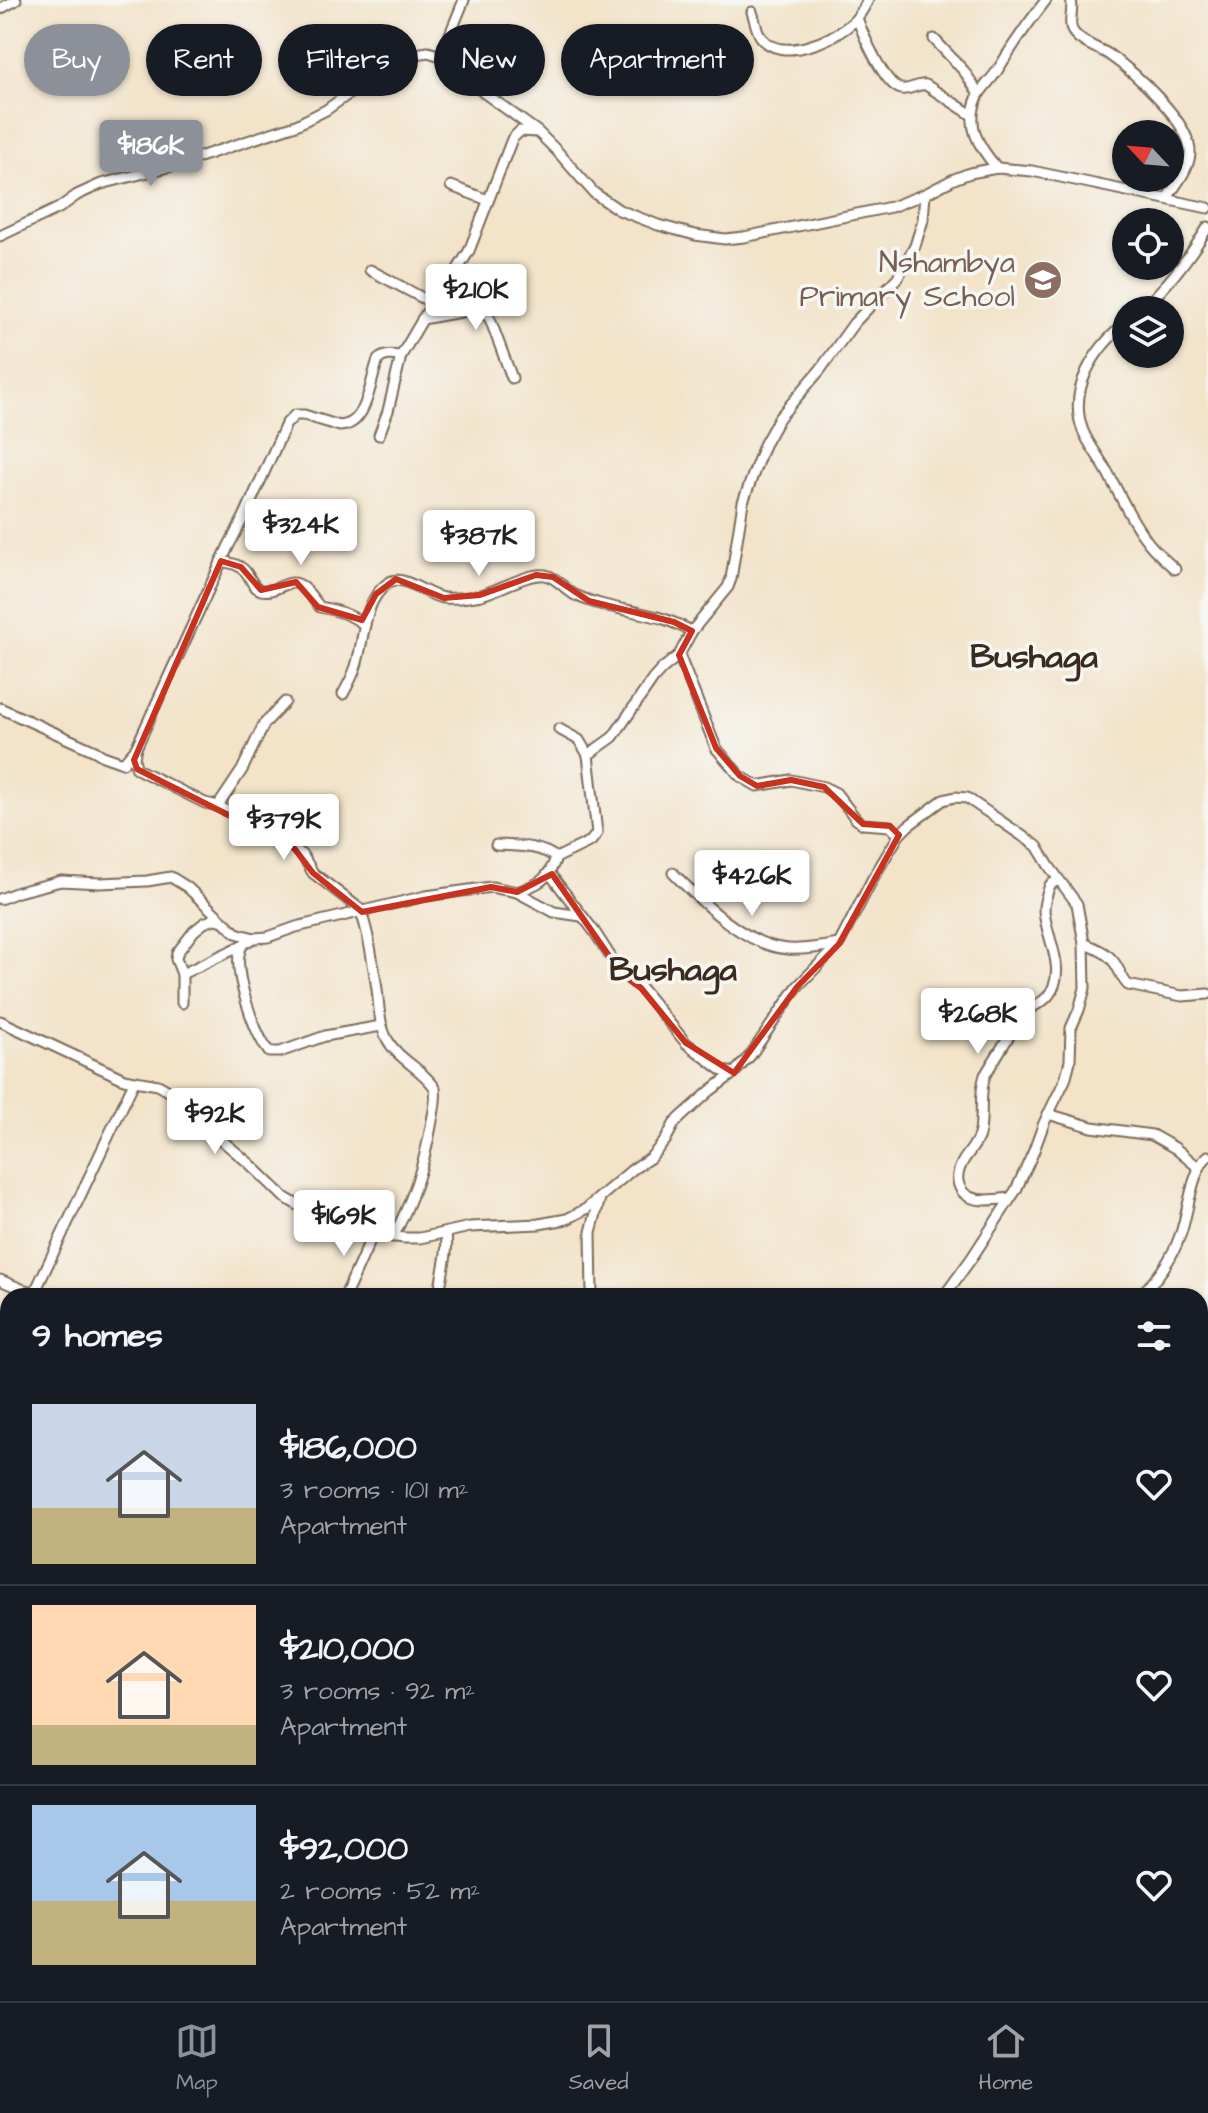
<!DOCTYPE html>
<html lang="en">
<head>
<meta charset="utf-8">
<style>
  body { margin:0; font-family:"Architects Daughter",sans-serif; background:#20242c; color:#f1f3f6; height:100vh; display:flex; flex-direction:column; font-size:30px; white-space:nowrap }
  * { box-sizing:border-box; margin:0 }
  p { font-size:26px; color:#9ea1a6 }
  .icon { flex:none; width:44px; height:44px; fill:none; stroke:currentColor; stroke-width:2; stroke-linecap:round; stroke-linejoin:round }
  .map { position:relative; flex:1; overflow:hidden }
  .sheet { position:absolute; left:0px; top:1288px; width:1208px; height:714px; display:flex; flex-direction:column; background:#171b24; border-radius:24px 24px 0 0; box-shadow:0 2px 6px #0004 }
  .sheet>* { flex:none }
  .guide { position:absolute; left:24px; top:24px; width:800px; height:72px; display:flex; gap:16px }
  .needle { width:52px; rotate:296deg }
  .controls { position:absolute; left:1112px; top:120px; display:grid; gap:16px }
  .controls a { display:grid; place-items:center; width:72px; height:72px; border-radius:50%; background:#171b24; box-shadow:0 2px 6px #0004; font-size:40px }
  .price { position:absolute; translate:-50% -68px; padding:0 18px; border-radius:8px; background:#fff; color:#222; font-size:26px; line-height:52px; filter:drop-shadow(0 2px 4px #0008) }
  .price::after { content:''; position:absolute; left:50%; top:48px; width:24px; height:18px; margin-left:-12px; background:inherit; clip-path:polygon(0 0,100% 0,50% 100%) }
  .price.current { background:#8c9099; color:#fff }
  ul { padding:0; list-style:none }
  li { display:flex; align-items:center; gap:24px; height:200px; padding:0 32px }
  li+li { border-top:2px solid #363941 }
  li span { display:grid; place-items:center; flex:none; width:224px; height:160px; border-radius:0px; color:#555 }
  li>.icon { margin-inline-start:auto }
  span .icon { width:96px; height:96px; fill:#fffc; stroke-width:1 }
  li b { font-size:34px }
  h2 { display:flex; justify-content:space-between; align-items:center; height:96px; padding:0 32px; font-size:34px }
  .chip { padding:0 28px; border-radius:36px; background:#171b24; box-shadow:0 2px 6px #0004; font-size:28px; line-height:72px }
  .chip.current { background:#8c9099; color:#fff }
  .tabs { display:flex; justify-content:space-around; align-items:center; height:112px; border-top:2px solid #363941; background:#171b24; font-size:22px; color:#9ea1a6 }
  .tabs a { display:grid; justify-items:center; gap:4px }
  .tabs .current { color:#8c9099 }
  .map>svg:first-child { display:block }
</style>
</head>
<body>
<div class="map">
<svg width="1208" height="2001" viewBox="0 0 1208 2001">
  <rect width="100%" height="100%" fill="#f6f6f2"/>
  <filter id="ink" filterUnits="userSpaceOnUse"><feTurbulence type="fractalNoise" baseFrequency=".0125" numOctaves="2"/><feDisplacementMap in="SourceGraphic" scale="16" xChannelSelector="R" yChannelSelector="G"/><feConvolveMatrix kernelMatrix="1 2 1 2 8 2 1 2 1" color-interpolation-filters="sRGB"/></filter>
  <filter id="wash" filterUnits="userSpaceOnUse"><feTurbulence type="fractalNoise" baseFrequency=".006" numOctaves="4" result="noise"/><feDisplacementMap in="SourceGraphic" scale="32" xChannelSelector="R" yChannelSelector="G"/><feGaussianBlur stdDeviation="1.8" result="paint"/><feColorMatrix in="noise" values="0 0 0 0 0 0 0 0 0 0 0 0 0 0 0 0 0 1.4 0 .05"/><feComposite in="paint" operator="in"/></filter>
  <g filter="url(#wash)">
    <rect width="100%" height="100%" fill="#f2e3c9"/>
  </g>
  <g filter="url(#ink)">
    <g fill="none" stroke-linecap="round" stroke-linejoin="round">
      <defs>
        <g id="minor">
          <path d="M1071,0C1074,10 1068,21 1072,30C1078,42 1098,48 1108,54C1133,71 1192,123 1190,154C1189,169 1175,186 1167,198"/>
          <polyline points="0,9 16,0"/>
          <path d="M752,12C755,20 756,30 761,37C780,64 835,40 854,21C860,15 864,8 868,0"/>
          <path d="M857,18C863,34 884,85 901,89C910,91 917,83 926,85L972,115"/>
          <polyline points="934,39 964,71 979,94"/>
          <polyline points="441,56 464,0"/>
          <path d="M997,168C978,146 965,125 978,96C983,87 991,80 997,71C1012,46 1028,23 1046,0"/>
          <polyline points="451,186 488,200"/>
          <polyline points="0,236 59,208 77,195 101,184 172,166 296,125 326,110 387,67 409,55 428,52 441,56 483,92 538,132 558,152 594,193 619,210 658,225 695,235 725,239 744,237 891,207 925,194 954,179 970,173 997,168 1032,171 1208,208"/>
          <polyline points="370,270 432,303"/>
          <path d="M1141,310C1168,286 1189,258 1208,227"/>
          <polyline points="422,319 472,310 483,311 490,319 512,378"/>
          <path d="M1126,323C1095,348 1067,389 1083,431C1090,447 1103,462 1111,479C1122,499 1131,520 1145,538C1153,550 1165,560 1175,569"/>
          <polyline points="379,435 388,411 401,356"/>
          <path d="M221,561C230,563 239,564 245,571C251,577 251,587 261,590C278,594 289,575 303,587C310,593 314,601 320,607C339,611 348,613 365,625"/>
          <polyline points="679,655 716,748 740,776 757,786 791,780 824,787 836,793 856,819 863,824 890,826 899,835"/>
          <path d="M343,694C348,685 353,676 356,666C365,638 362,602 388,583C403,572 427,597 444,598C455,599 470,597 481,595C500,590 527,573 545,575C557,577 564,589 575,595C603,608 634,610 664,619C673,622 683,627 692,631"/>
          <path d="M0,708L95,751L103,756L123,763L136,748L229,545L244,517L286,424L295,415H304L340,426C368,425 370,380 378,360C384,354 392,355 401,356L432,303L451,280L469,251L512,139L520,131L537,132"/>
          <polyline points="135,752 134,760 137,769 205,803 218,806 242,770 264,724 285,702"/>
          <polyline points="588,755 613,737 653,679 662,669 679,655 692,631 728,587 731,579 743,502 764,445 779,418 820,370 854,323 898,277 915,246 923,220 925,194"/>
          <path d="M218,806L294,848L303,856L313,873L360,909C369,934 373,963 377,989C379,1005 379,1024 387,1039C398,1060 422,1068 435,1088C437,1101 433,1114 431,1126C424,1165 412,1202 393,1237"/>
          <path d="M496,845C515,846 540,845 556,858"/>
          <path d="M673,873C702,902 745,946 788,949C805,950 823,947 839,944"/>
          <polyline points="550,874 594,931 621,973 641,988 686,1043 723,1071 734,1073"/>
          <path d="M517,892C539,884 548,880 556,858L591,841L597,833L588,755L579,740L559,729"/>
          <polyline points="0,899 18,892 61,881 100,883 147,881 171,877 187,887 236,933 254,938 268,937 296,927 426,896 491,887 517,892 554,912 581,916"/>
          <path d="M254,938C248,941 242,943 240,950C233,973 255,1034 269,1052H280L325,1036L381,1026"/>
          <polyline points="182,974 241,946"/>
          <polyline points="182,1003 182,974 176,959 177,953 194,931 204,923 214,919 221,920"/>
          <path d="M0,1021L124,1079L158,1085L167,1090L177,1097L200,1122L250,1164L284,1197L311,1213L339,1224L373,1234L404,1238H420L470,1227L539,1224L567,1219L586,1209L633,1169L650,1158L665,1141L674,1124L681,1117L710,1091L734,1073L750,1056L797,987L839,944L873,878L899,835L908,826L943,800L955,797L967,798L1037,846L1049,866L1077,904L1084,943C1097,949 1110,953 1117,967C1121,973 1122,979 1128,985L1182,996L1208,994"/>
          <polyline points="1048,1114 1092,1127 1152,1135 1175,1148 1199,1168"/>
          <path d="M1011,1198C993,1200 962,1206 958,1181C957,1175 959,1169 962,1163C968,1152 978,1144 980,1131C983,1113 979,1093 985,1075L1022,1015C1029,1006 1041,1005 1048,996C1069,970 1045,937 1044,910C1044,901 1047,893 1050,885L1058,880"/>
          <polyline points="0,1280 24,1290 35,1292"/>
          <polyline points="33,1296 134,1082"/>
          <polyline points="345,1296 373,1234"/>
          <path d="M439,1296C441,1275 449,1254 446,1233"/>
          <polyline points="592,1296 591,1232 600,1198"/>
          <polyline points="944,1296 971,1259 1016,1190 1033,1153 1044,1123 1065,1080 1070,1061 1071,1028 1079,1010 1085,988 1084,943"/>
          <path d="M1139,1296C1158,1279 1173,1257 1181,1233C1188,1213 1192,1169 1208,1156"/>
          <polyline points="0,1364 8,1348"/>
          <polyline points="0,1460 8,1459"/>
          <polyline points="1200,1515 1208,1510"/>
          <polyline points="0,1609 8,1616"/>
          <polyline points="1200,1619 1203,1617 1208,1619"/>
          <polyline points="0,1783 8,1789"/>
          <polyline points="1200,1966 1208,1961"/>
          <polyline points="506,1994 512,2001"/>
          <polyline points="772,1994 804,2001"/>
          <polyline points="702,2001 711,1994"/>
          <polyline points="832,2001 836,1994"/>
          <polyline points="896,2001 900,1994"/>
          <polyline points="1159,2001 1162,1994"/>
        </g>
      </defs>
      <!-- minor casing -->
      <use href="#minor" stroke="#7b6b5a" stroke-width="13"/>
      <!-- minor -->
      <use href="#minor" stroke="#fff" stroke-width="9"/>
    </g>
  </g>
  <!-- marked area -->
  <path fill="none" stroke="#c8321e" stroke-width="6" stroke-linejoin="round" d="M221,561L241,567L261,590L296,582L318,607L362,620L376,594L396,579L444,598L480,595L536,575L553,577L589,601L674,622L692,631L679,655L716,748L740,776L757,786L791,780L824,787L863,824L890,826L899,835L839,944L797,987L734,1073L686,1043L641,988L621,973L552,874L517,892L491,887L362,912L313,873L294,848L137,769L134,760Z"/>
  <!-- icons -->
  <defs>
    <symbol id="school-disc" viewBox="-11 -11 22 22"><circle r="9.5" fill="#8d6e63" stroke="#f6f6f2"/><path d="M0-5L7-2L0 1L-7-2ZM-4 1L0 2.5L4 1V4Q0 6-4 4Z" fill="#fff"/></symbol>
  </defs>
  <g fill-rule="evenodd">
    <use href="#school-disc" x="1021" y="258" width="44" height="44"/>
  </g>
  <g text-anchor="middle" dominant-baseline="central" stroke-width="7" stroke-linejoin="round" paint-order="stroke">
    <!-- education labels -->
    <g font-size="30" fill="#785e54" stroke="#f6f6f2" text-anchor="end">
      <text x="1015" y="263">Nshambya<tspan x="1015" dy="34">Primary School</tspan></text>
    </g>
    <!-- quarter labels -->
    <g font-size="34" font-weight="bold" fill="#3b2a1e" stroke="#f6f6f2">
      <text x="1034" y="657">Bushaga</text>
      <text x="673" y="970">Bushaga</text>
    </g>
  </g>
</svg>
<div class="controls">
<a><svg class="needle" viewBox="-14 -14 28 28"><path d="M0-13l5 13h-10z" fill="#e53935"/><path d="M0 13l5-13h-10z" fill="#9ea1a6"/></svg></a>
<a><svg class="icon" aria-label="locate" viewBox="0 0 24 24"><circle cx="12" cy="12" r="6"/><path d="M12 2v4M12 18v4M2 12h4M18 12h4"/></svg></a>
<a><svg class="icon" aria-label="layers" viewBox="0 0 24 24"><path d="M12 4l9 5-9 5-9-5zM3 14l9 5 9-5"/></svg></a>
</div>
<b class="price current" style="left:151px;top:188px">$186K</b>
<b class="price" style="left:476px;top:332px">$210K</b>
<b class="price" style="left:301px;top:567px">$324K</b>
<b class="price" style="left:479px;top:578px">$387K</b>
<b class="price" style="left:284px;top:862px">$379K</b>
<b class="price" style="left:752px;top:918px">$426K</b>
<b class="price" style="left:978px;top:1056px">$268K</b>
<b class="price" style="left:215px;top:1156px">$92K</b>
<b class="price" style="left:344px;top:1258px">$169K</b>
<div class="guide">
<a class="chip current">Buy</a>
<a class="chip">Rent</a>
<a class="chip">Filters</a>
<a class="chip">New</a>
<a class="chip">Apartment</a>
</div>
<section class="sheet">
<h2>9 homes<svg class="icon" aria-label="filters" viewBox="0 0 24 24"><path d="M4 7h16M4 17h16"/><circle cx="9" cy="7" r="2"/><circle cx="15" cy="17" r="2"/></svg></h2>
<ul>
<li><span style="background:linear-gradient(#c9d6e8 65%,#c2b280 0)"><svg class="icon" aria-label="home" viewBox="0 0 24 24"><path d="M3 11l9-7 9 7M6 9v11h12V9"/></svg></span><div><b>$186,000</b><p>3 rooms · 101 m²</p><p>Apartment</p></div><svg class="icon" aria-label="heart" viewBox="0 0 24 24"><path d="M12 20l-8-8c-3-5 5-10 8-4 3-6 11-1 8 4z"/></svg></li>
<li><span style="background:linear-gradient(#ffd9b3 75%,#c2b280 0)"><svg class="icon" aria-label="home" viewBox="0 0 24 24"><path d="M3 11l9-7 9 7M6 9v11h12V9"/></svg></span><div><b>$210,000</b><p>3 rooms · 92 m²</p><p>Apartment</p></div><svg class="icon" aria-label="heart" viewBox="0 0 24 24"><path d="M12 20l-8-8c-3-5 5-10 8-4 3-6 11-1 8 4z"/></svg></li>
<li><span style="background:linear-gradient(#a9c7e8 60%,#c2b280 0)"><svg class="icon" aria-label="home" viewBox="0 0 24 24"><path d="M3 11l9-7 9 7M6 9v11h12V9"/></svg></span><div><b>$92,000</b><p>2 rooms · 52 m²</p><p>Apartment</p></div><svg class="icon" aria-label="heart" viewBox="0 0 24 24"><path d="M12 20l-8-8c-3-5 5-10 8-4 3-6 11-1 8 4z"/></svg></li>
</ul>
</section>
</div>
<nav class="tabs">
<a class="current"><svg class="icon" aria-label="map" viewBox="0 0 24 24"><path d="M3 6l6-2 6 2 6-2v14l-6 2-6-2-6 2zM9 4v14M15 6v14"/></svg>Map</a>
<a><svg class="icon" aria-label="saved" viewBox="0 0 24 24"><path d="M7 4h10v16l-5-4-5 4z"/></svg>Saved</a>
<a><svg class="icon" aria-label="home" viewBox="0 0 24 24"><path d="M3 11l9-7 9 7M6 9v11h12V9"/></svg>Home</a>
</nav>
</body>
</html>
